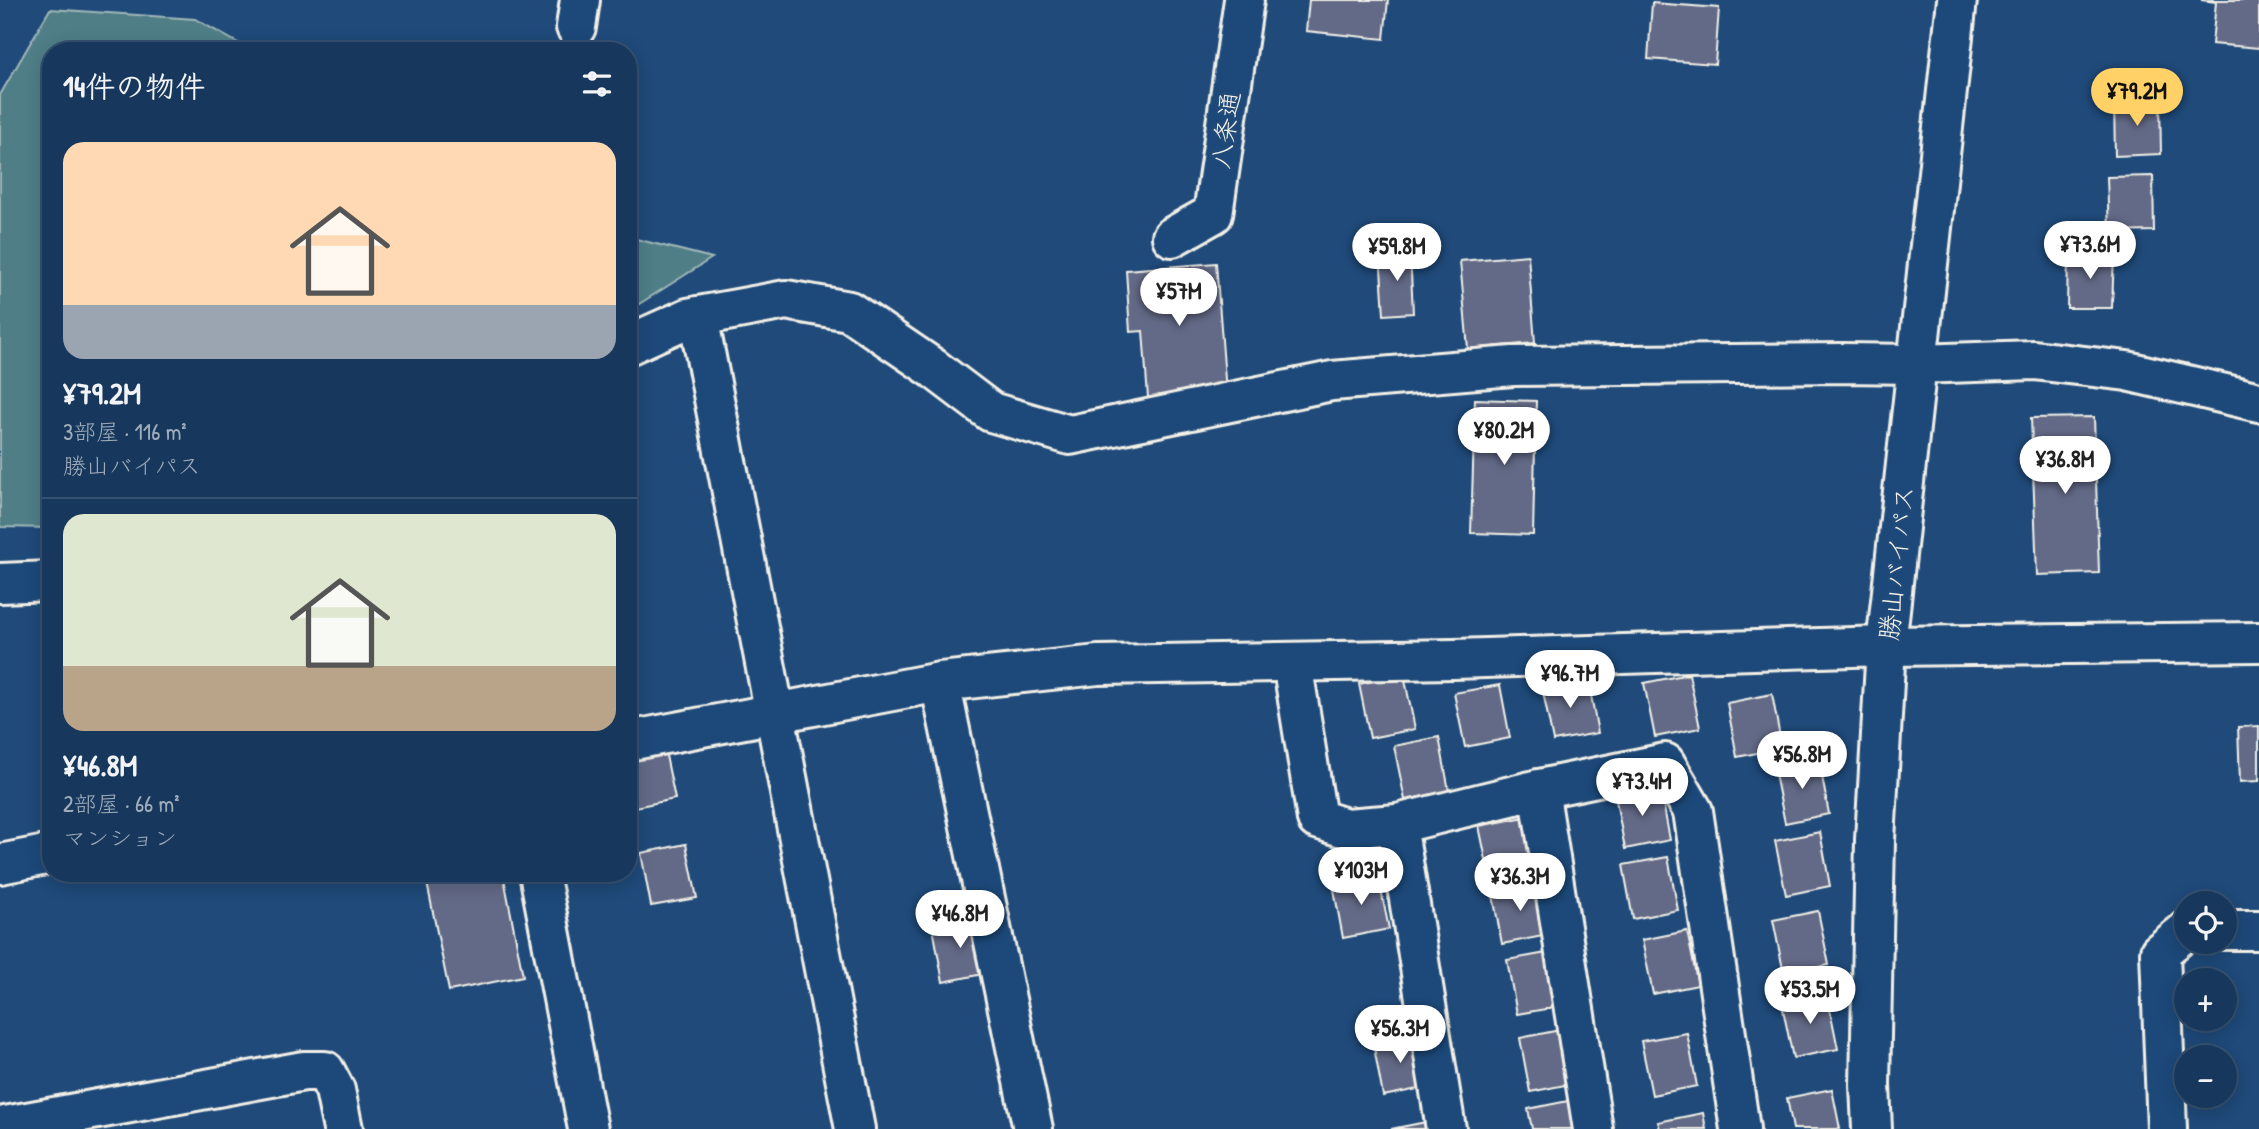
<!DOCTYPE html>
<html lang="ja">
<head>
<meta charset="utf-8">
<style>
  body { margin:0; font-family:"Patrick Hand","Klee One",sans-serif; background:#244365; color:#f1f3f6; height:100vh; display:flex; flex-direction:column; font-size:26px; white-space:nowrap }
  * { box-sizing:border-box; margin:0 }
  p { font-size:23px; color:#9eacbb }
  .icon { flex:none; width:38px; height:38px; fill:none; stroke:currentColor; stroke-width:2; stroke-linecap:round; stroke-linejoin:round }
  .map { position:relative; flex:1; overflow:hidden }
  .details { position:absolute; left:42px; top:42px; width:595px; height:840px; display:flex; flex-direction:column; background:#17385c; border-radius:28px; box-shadow:0 4px 18px #0003,0 0 0 2px #365272 }
  .details>* { flex:none }
  .fabs { position:absolute; left:2174px; top:891px; display:grid; gap:14px }
  .fabs a { display:grid; place-items:center; width:63px; height:63px; border-radius:50%; background:#17385c; box-shadow:0 4px 18px #0003,0 0 0 2px #365272; font-size:35px }
  .price { position:absolute; translate:-50% -60px; padding:0 16px; border-radius:24px; background:#fff; color:#222; font-size:23px; line-height:46px; filter:drop-shadow(0 2px 4px #0008) }
  .price::after { content:''; position:absolute; left:50%; top:42px; width:21px; height:16px; margin-left:-10px; background:inherit; clip-path:polygon(0 0,100% 0,50% 100%) }
  .price.selected { background:#ffd166; color:#111 }
  ul { padding:0; list-style:none }
  li { display:grid; align-content:center; gap:14px; height:371px; padding:0 21px }
  li+li { border-top:2px solid #365272 }
  li span { display:grid; place-items:center; height:217px; border-radius:21px; color:#555 }
  li>.icon { margin-inline-start:auto }
  span .icon { width:126px; height:126px; fill:#fffc; stroke-width:1 }
  li b { font-size:30px }
  h2 { display:flex; justify-content:space-between; align-items:center; height:84px; padding:0 21px; font-size:30px }
  .map>svg:first-child { display:block }
</style>
</head>
<body>
<div class="map">
<svg width="2259" height="1129" viewBox="0 0 2259 1129">
  <rect width="100%" height="100%" fill="#1f4a7a"/>
  <filter id="ink" filterUnits="userSpaceOnUse"><feTurbulence type="fractalNoise" baseFrequency=".0143" numOctaves="2"/><feDisplacementMap in="SourceGraphic" scale="14" xChannelSelector="R" yChannelSelector="G"/><feConvolveMatrix kernelMatrix="1 2 1 2 8 2 1 2 1" color-interpolation-filters="sRGB"/></filter>
  <g filter="url(#ink)">
    <!-- green -->
    <g fill="#507e87" stroke="#a2b8b8" stroke-width="2">
      <polygon points="50,9 195,19 252,51 51,51 51,528 0,527 0,95"/>
      <polygon points="628,237 712,258 628,311"/>
    </g>
    <!-- building -->
    <g fill="#636b87" stroke="#f4f1e8" stroke-width="2">
      <polygon points="1309,0 1388,0 1384,39 1306,31"/>
      <polygon points="2201,0 2259,0 2259,48 2212,44 2216,2"/>
      <polygon points="1652,3 1719,8 1715,64 1648,59"/>
      <polygon points="2160,100 2161,154 2115,156 2114,101"/>
      <polygon points="2153,176 2154,231 2109,232 2107,177"/>
      <polygon points="1410,252 1413,313 1384,315 1380,253"/>
      <polygon points="2068,253 2114,254 2112,308 2067,308"/>
      <polygon points="1528,255 1535,343 1468,349 1460,261"/>
      <polygon points="1216,263 1226,392 1148,398 1143,331 1130,332 1126,270"/>
      <polygon points="1475,399 1536,401 1533,535 1471,533"/>
      <polygon points="2094,417 2099,573 2037,575 2031,418"/>
      <polygon points="1689,674 1700,728 1655,737 1644,683"/>
      <polygon points="1404,675 1415,729 1370,738 1359,684"/>
      <polygon points="1588,679 1598,733 1553,741 1542,687"/>
      <polygon points="1500,685 1510,738 1465,747 1454,693"/>
      <polygon points="1772,694 1782,748 1737,757 1727,703"/>
      <polygon points="2259,726 2259,781 2240,782 2238,727"/>
      <polygon points="1439,737 1449,791 1405,800 1394,746"/>
      <polygon points="664,746 675,799 630,808 628,753"/>
      <polygon points="1819,760 1829,814 1785,823 1774,769"/>
      <polygon points="1660,786 1670,840 1625,849 1615,795"/>
      <polygon points="1525,817 1535,871 1490,879 1479,826"/>
      <polygon points="1820,832 1830,886 1786,895 1775,841"/>
      <polygon points="686,844 697,898 651,906 641,853"/>
      <polygon points="1668,857 1678,910 1633,919 1623,865"/>
      <polygon points="425,873 503,873 523,976 449,991"/>
      <polygon points="1378,875 1389,929 1343,938 1333,884"/>
      <polygon points="1537,881 1548,935 1502,944 1492,890"/>
      <polygon points="1818,911 1829,965 1784,974 1773,920"/>
      <polygon points="978,919 988,973 943,982 933,928"/>
      <polygon points="1687,931 1698,985 1653,994 1642,940"/>
      <polygon points="1552,952 1563,1006 1517,1014 1507,960"/>
      <polygon points="1827,995 1838,1049 1793,1058 1782,1004"/>
      <polygon points="1565,1029 1575,1083 1530,1092 1520,1038"/>
      <polygon points="1417,1033 1428,1087 1383,1096 1373,1042"/>
      <polygon points="1687,1033 1697,1086 1652,1095 1641,1041"/>
      <polygon points="1832,1089 1840,1129 1793,1129 1787,1098"/>
      <polygon points="1573,1100 1579,1129 1532,1129 1528,1109"/>
      <polygon points="1703,1113 1706,1129 1660,1129 1658,1122"/>
      <polygon points="1431,1121 1433,1129 1391,1129"/>
    </g>
    <g fill="none" stroke-linecap="round" stroke-linejoin="round">
      <defs>
        <g id="minor">
          <polyline points="576,27 580,0"/>
          <polyline points="1172,237 1213,214 1244,0"/>
          <polyline points="698,316 855,1129"/>
          <polyline points="628,345 688,318 786,300 849,311 933,368 991,412 1070,435 1332,381 1513,366 1842,363 1918,364 2034,360 2127,371 2259,402"/>
          <polyline points="0,583 51,581"/>
          <polyline points="1292,662 1317,819 1346,828 1397,824 1539,789 1665,763 1693,811 1740,1129"/>
          <polyline points="940,682 1033,1129"/>
          <polyline points="1539,789 1593,1129"/>
          <polyline points="1397,824 1446,1129"/>
          <polyline points="2224,930 2259,930"/>
          <polyline points="0,1127 304,1071 325,1071 335,1090 343,1129"/>
          <polyline points="2167,1129 2160,952 2186,931"/>
        </g>
        <g id="tertiary">
          <polyline points="628,741 940,682 1098,665 1454,659 1886,646 2259,642"/>
          <polyline points="0,864 51,854"/>
          <polyline points="539,873 588,1129"/>
        </g>
        <polyline id="secondary" points="1872,1129 1870,1085 1875,840 1886,646 1957,0"/>
      </defs>
      <!-- minor casing -->
      <use href="#minor" stroke="#f4f1e8" stroke-width="44"/>
      <!-- tertiary casing -->
      <use href="#tertiary" stroke="#f4f1e8" stroke-width="44"/>
      <!-- secondary casing -->
      <use href="#secondary" stroke="#f4f1e8" stroke-width="44"/>
      <!-- minor -->
      <use href="#minor" stroke="#1f4a7a" stroke-width="38"/>
      <!-- tertiary -->
      <use href="#tertiary" stroke="#1f4a7a" stroke-width="38"/>
      <!-- secondary -->
      <use href="#secondary" stroke="#1f4a7a" stroke-width="38"/>
    </g>
  </g>
  <g text-anchor="middle" dominant-baseline="central" stroke-width="6" stroke-linejoin="round" paint-order="stroke">
    <!-- street labels -->
    <g font-size="26" fill="#f4f1e8" stroke="#1f4a7a">
      <text transform="translate(1225 130) rotate(-82)">八条通</text>
      <text transform="translate(1896 563) rotate(-84)">勝山バイパス</text>
    </g>
  </g>
</svg>
<div class="fabs">
<a><svg class="icon" aria-label="locate" viewBox="0 0 24 24"><circle cx="12" cy="12" r="6"/><path d="M12 2v4M12 18v4M2 12h4M18 12h4"/></svg></a>
<a>+</a>
<a>−</a>
</div>
<b class="price selected" style="left:2137px;top:128px">¥79.2M</b>
<b class="price" style="left:2090px;top:281px">¥73.6M</b>
<b class="price" style="left:1397px;top:283px">¥59.8M</b>
<b class="price" style="left:1179px;top:328px">¥57M</b>
<b class="price" style="left:1504px;top:467px">¥80.2M</b>
<b class="price" style="left:2065px;top:496px">¥36.8M</b>
<b class="price" style="left:1570px;top:710px">¥96.7M</b>
<b class="price" style="left:1802px;top:791px">¥56.8M</b>
<b class="price" style="left:1642px;top:818px">¥73.4M</b>
<b class="price" style="left:1361px;top:907px">¥103M</b>
<b class="price" style="left:1520px;top:913px">¥36.3M</b>
<b class="price" style="left:960px;top:950px">¥46.8M</b>
<b class="price" style="left:1810px;top:1026px">¥53.5M</b>
<b class="price" style="left:1400px;top:1065px">¥56.3M</b>
<section class="details">
<h2>14件の物件<svg class="icon" aria-label="filters" viewBox="0 0 24 24"><path d="M4 7h16M4 17h16"/><circle cx="9" cy="7" r="2"/><circle cx="15" cy="17" r="2"/></svg></h2>
<ul>
<li><span style="background:linear-gradient(#ffd9b3 75%,#9aa5b1 0)"><svg class="icon" aria-label="home" viewBox="0 0 24 24"><path d="M3 11l9-7 9 7M6 9v11h12V9"/></svg></span><div><b>¥79.2M</b><p>3部屋 · 116 m²</p><p>勝山バイパス</p></div></li>
<li><span style="background:linear-gradient(#dfe7d0 70%,#b9a48a 0)"><svg class="icon" aria-label="home" viewBox="0 0 24 24"><path d="M3 11l9-7 9 7M6 9v11h12V9"/></svg></span><div><b>¥46.8M</b><p>2部屋 · 66 m²</p><p>マンション</p></div></li>
</ul>
</section>
</div>
</body>
</html>
